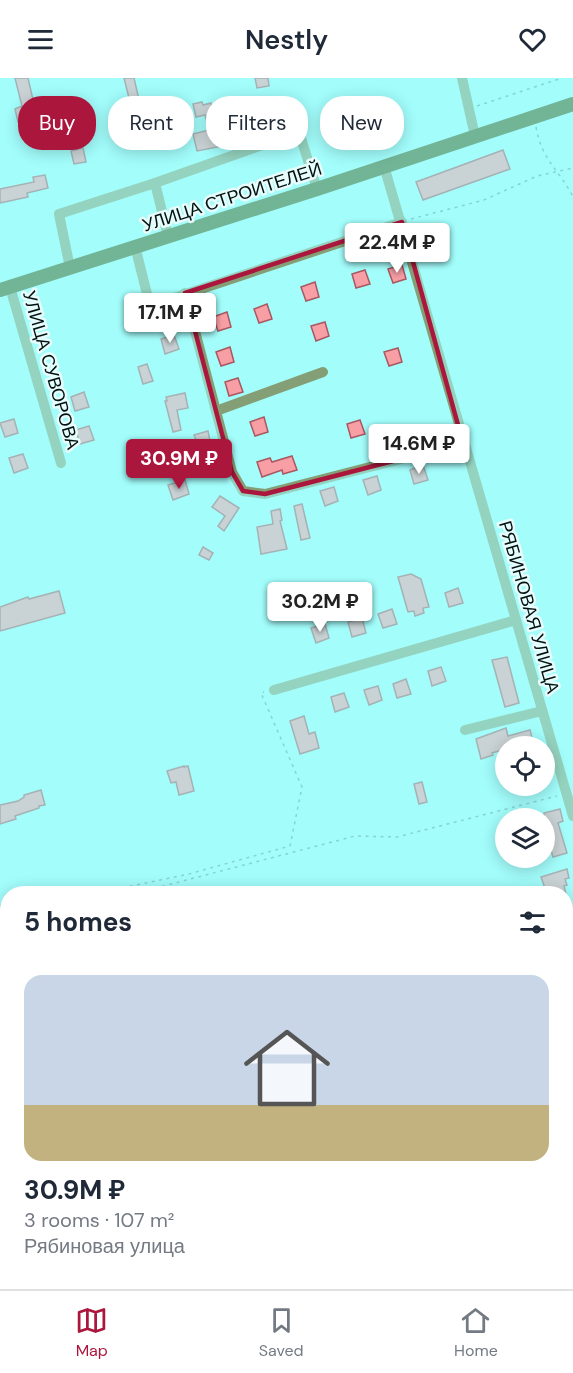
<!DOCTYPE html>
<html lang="en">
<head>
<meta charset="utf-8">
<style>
  body { margin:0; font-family:"DM Sans",sans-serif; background:#f2f2f3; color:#1f2937; height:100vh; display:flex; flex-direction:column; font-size:22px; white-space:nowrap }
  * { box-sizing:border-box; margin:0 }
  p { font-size:20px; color:#747a83 }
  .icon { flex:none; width:33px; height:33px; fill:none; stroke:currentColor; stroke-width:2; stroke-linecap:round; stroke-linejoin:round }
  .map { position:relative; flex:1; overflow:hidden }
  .panel { position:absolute; left:0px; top:808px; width:573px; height:404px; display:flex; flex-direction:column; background:#fff; border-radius:24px 24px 0 0; box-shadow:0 3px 15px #0003 }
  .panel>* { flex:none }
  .top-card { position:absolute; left:18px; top:18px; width:537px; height:54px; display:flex; gap:12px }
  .buttons { position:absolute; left:495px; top:658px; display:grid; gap:12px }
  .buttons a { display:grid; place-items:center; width:60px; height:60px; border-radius:50%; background:#fff; box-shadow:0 3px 15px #0003; font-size:30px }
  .price { position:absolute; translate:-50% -51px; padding:0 14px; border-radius:6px; background:#fff; color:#222; font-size:20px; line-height:39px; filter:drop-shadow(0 2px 3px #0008) }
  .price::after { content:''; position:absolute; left:50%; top:36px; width:18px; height:14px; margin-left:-9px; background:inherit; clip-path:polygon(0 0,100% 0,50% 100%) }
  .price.on { background:#ab163d; color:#fff }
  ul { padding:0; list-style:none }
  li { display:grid; align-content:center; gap:12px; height:318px; padding:0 24px }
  li span { display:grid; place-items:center; height:186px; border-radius:18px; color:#555 }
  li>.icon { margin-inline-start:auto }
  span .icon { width:108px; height:108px; fill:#fffc; stroke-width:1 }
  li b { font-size:26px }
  h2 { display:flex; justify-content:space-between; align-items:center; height:72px; padding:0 24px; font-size:26px }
  .pill { padding:0 21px; border-radius:24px; background:#fff; box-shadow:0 3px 15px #0003; font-size:21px; line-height:54px }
  .pill.on { background:#ab163d; color:#fff }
  header { display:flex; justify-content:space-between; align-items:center; height:78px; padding:0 24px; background:#fff; font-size:27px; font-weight:600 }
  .tabs { display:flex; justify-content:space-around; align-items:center; height:84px; border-top:2px solid #e0e1e3; background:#fff; font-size:16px; color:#747a83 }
  .tabs a { display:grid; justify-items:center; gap:3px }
  .tabs .on { color:#ab163d }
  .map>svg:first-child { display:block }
</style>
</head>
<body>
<header><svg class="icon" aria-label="menu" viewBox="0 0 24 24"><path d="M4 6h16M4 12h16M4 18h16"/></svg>Nestly<svg class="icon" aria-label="heart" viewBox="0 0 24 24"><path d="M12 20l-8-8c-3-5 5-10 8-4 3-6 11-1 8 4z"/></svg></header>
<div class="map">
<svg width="573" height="1211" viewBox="0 0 573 1211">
  <rect width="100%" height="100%" fill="#a3fdfb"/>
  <!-- building -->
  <g fill="#f89ea5" stroke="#a95760" stroke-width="1.5">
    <polygon points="15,0 28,0 34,26 50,22 53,35 18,44 15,31 22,28"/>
    <polygon points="124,0 134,0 140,26 131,28"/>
    <polygon points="255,0 268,0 269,8 257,10"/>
    <polygon points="202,24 203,27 211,25 218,69 197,73 193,56 209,52 205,37 196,39 193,26"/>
    <polygon points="169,34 172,47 160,50 157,36"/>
    <polygon points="83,70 86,84 74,86 71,73"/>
    <polygon points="503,72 510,91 423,122 416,104"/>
    <polygon points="45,97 48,110 27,115 28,119 0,125 0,111 34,104 33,99"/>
    <polygon points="402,187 406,201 393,205 388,191"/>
    <polygon points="365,192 370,206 356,210 352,196"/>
    <polygon points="315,204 319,219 306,223 301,209"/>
    <polygon points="267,226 272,241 259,245 254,231"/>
    <polygon points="227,234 231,249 218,253 213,239"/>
    <polygon points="325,244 329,258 316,263 311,248"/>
    <polygon points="174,257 179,271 165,276 161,261"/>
    <polygon points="230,269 234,284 221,288 216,274"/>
    <polygon points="398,270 402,284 389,288 384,274"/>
    <polygon points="147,286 153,303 143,306 138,289"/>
    <polygon points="238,300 243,314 229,318 225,304"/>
    <polygon points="84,314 89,329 75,333 71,319"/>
    <polygon points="185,315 188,330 177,332 181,352 173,354 165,323 167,323 166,319"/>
    <polygon points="264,339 268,354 255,358 250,344"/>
    <polygon points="14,341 18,355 5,359 0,345"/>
    <polygon points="360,342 365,356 351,360 347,346"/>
    <polygon points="89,348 94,362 80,366 76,352"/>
    <polygon points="208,353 210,363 200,366 205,384 202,385 203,391 188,395 182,376 185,375 183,369 197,365 194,357"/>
    <polygon points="23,376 28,390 14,395 9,380"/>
    <polygon points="292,378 297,392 283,396 282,392 262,399 257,384 270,380 272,384"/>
    <polygon points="423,387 428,402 414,406 410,392"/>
    <polygon points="377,398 381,412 368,417 363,402"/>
    <polygon points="185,402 189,416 173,422 168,407"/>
    <polygon points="334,409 338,423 325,428 320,413"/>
    <polygon points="220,418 239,430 224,453 218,448 225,438 212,429"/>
    <polygon points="302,426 310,460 301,462 294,428"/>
    <polygon points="280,431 282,442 280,443 287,471 261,476 257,449 273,446 271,433"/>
    <polygon points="203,469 213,475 209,482 199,477"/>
    <polygon points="411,496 421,501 429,529 423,530 424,535 415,538 414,533 408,534 398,499"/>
    <polygon points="458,510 463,525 449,529 445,515"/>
    <polygon points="59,513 65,535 0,553 0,529 28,519 29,521"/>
    <polygon points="392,531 397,546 383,550 378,536"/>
    <polygon points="362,540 366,555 352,559 348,544"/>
    <polygon points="325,546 329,560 316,565 311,550"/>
    <polygon points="507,579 519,625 505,629 492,582"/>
    <polygon points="441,589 446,603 432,608 428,593"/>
    <polygon points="406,601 411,616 397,620 393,606"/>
    <polygon points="378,608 382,622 369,627 364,612"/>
    <polygon points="344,615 349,629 335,634 331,619"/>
    <polygon points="304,638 309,656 315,654 319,670 300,676 290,643"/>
    <polygon points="506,650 508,658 530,652 534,667 526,669 506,669 506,671 492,675 493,677 481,681 476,661"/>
    <polygon points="184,688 184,689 188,688 194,713 179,717 176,704 171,705 167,693"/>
    <polygon points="422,704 427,724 419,726 414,706"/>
    <polygon points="41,712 45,727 39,728 39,730 15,738 16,741 0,746 0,727 18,723 24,719 24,717"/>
    <polygon points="560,731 563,743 558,745 567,775 553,779 544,749 544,735"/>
    <polygon points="567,791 569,800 565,801 567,807 564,808 566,816 547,816 541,799"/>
  </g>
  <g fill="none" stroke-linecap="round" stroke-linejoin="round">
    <!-- path -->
    <g stroke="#63a1a0" stroke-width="1.5" stroke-dasharray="3 4.5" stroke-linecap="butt">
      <polyline points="477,28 562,0"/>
      <path d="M536,49C542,83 559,91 573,119"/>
      <polyline points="411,141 484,122 537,98 573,90"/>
      <polyline points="93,816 189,796 290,768 302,709 261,615 264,614"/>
      <polyline points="133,816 355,758 397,759 557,718"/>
      <polyline points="0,827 8,827"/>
      <polyline points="566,839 573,837"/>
      <polyline points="0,1123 8,1148"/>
      <polyline points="0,1135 8,1134"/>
      <polyline points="566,1145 573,1144"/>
      <polyline points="566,1170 573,1164"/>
      <polyline points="22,1204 23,1211"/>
      <polyline points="535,1211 541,1204"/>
    </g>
    <!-- minor -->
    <g stroke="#849f75" stroke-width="10">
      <polyline points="462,0 475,58"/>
      <polyline points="384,88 573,738"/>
      <polyline points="155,105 168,158"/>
      <polyline points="135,168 150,228 402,144"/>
      <polyline points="70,190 59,136 155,105 299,54 317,111"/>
      <polyline points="10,209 61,385"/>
      <polyline points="185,215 232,394 243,413 265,416 463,365"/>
      <polyline points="216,333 323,294"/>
      <polyline points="274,612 516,542"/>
      <polyline points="465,652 542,633"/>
      <polyline points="353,1204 355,1211"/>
    </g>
    <!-- major -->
    <polyline stroke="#385d1c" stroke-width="14" points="0,212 317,111 573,26"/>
  </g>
  <!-- marked area -->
  <path d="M0 0H573V1211H0ZM402,144L463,365L265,416L243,413L232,394L185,215Z" fill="#a3fdfb" fill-opacity=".55" fill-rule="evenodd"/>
  <path fill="none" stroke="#ab163d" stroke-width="4.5" stroke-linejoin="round" d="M402,144L463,365L265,416L243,413L232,394L185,215Z"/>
  <g text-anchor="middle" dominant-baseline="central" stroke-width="5" stroke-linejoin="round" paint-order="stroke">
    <!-- street labels -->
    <g font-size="18" fill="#001212" stroke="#e8fcfb">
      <text transform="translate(232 119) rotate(-18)">УЛИЦА СТРОИТЕЛЕЙ</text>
      <text transform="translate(51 292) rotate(74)">УЛИЦА СУВОРОВА</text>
      <text transform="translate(529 529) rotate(74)">РЯБИНОВАЯ УЛИЦА</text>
    </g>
  </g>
</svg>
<div class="buttons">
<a><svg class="icon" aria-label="locate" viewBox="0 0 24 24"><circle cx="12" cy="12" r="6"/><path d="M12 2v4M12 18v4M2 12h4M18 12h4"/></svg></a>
<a><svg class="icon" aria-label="layers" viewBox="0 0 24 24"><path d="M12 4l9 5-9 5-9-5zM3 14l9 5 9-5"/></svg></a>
</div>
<b class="price" style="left:397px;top:196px">22.4M ₽</b>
<b class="price" style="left:170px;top:266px">17.1M ₽</b>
<b class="price" style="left:419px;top:397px">14.6M ₽</b>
<b class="price on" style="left:179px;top:412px">30.9M ₽</b>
<b class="price" style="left:320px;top:555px">30.2M ₽</b>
<div class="top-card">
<a class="pill on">Buy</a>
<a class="pill">Rent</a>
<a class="pill">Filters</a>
<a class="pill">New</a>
</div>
<section class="panel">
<h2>5 homes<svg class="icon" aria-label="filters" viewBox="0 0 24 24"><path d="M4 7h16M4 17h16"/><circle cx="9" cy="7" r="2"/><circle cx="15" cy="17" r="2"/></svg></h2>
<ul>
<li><span style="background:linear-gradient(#c9d6e8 70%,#c2b280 0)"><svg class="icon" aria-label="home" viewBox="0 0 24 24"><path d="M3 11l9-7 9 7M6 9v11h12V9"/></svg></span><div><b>30.9M ₽</b><p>3 rooms · 107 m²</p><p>Рябиновая улица</p></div></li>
</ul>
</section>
</div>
<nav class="tabs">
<a class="on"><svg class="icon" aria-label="map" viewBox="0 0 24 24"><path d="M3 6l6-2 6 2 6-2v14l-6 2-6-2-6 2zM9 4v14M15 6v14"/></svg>Map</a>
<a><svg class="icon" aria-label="saved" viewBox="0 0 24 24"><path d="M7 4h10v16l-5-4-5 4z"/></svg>Saved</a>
<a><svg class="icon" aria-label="home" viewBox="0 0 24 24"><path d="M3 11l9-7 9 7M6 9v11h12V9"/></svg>Home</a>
</nav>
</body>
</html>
